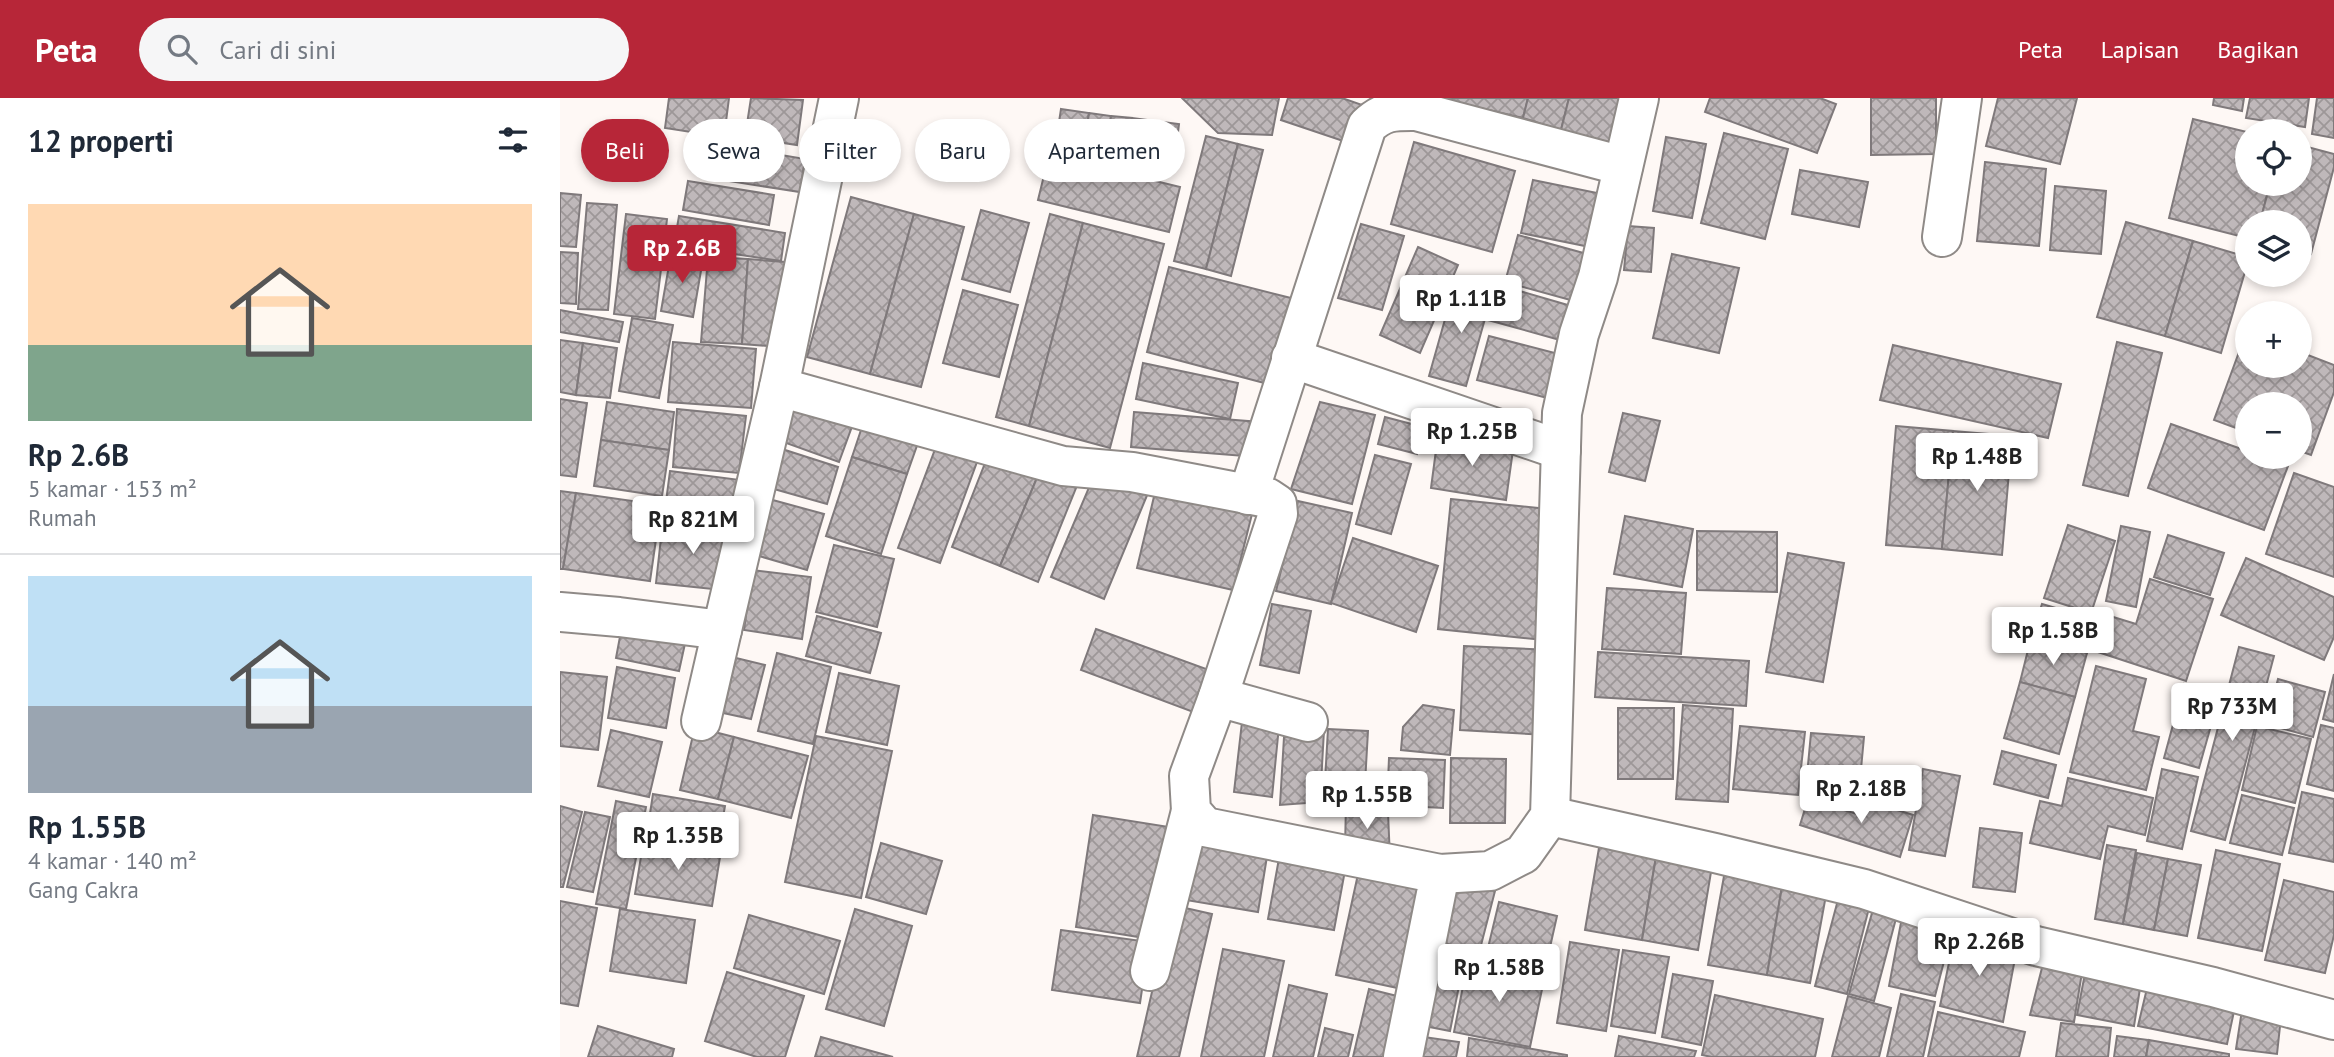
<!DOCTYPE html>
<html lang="id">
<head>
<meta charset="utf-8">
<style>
  body { margin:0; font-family:"PT Sans",sans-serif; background:#f6f6f7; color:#1f2937; height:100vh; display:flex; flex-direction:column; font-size:26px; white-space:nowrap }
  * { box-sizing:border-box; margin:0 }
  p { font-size:23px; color:#747a83 }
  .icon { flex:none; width:38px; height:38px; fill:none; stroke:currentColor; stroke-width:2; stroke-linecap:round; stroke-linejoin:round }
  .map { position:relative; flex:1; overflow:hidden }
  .details { display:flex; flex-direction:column; background:#fff; width:560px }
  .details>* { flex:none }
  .banner { position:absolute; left:21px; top:21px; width:665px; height:63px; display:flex; gap:14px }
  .buttons { position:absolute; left:1675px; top:21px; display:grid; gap:14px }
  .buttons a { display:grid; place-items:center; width:77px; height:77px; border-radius:50%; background:#fff; box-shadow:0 4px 10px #0003; font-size:35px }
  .price { position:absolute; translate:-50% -60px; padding:0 16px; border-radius:7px; background:#fff; color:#222; font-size:23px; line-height:46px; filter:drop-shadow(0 2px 4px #0008) }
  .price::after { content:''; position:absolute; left:50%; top:42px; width:21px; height:16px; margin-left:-10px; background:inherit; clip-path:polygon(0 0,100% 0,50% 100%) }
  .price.current { background:#b72638; color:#fff }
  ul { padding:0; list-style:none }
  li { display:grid; align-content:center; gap:14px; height:371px; padding:0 28px }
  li+li { border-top:2px solid #e0e1e3 }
  li span { display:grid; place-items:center; height:217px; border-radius:0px; color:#555 }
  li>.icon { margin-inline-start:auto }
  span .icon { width:126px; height:126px; fill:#fffc; stroke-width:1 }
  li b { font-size:30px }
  h2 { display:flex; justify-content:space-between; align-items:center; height:84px; padding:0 28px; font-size:30px }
  .pill { padding:0 24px; border-radius:32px; background:#fff; box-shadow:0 4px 10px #0003; font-size:24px; line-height:63px }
  .pill.current { background:#b72638; color:#fff }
  header { display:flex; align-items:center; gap:42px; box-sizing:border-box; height:98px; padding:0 35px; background:#b72638; color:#fff }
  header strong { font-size:33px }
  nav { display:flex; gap:38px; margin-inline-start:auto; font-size:24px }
  .search { width:490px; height:63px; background:#f6f6f7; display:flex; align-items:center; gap:18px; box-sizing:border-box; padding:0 24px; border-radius:38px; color:#747a83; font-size:26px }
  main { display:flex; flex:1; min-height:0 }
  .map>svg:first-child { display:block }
</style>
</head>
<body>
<header>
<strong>Peta</strong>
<div class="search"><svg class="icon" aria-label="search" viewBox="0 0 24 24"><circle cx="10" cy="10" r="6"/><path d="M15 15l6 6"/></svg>Cari di sini</div>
<nav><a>Peta</a><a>Lapisan</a><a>Bagikan</a></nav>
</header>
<main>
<section class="details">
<h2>12 properti<svg class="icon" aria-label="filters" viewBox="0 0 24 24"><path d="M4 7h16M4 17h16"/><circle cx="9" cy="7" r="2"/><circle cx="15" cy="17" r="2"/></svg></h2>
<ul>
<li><span style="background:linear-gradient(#ffd9b3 65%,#7fa58c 0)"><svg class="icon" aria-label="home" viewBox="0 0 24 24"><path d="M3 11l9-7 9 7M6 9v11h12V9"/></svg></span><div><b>Rp 2.6B</b><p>5 kamar · 153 m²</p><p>Rumah</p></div></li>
<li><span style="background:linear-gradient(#bfe0f5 60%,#9aa5b1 0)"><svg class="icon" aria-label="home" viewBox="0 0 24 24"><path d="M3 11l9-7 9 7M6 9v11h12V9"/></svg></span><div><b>Rp 1.55B</b><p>4 kamar · 140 m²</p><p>Gang Cakra</p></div></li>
</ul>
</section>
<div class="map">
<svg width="1774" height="959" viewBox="0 0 1774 959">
  <defs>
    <pattern id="building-cross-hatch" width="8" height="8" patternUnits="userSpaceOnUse" patternTransform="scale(1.75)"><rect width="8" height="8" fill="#bfb8ba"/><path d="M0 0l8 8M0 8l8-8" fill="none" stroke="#9d9798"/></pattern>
  </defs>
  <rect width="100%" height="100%" fill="#fef8f5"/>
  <!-- building -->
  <g fill="url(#building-cross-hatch)" stroke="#7f797b" stroke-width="2">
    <polygon points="109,0 169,0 164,39 105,30"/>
    <polygon points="191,0 243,2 237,47 185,39"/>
    <polygon points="622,0 719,0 712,37 658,35"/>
    <polygon points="728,0 782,0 808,9 795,47 721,22"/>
    <polygon points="886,0 968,0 963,20 886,2"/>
    <polygon points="968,0 1009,0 1001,32 963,20"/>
    <polygon points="1009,0 1076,0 1063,48 1001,32"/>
    <polygon points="1150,0 1260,0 1276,6 1257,55 1145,14"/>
    <polygon points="1311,0 1376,0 1376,56 1311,57"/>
    <polygon points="1438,0 1517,0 1500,66 1426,48"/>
    <polygon points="1654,0 1684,0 1682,13 1653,7"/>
    <polygon points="1690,0 1749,0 1745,29 1686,20"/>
    <polygon points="1757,0 1774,0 1774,40 1752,36"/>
    <polygon points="501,11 529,15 522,62 494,57"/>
    <polygon points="529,15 551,18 545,65 522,62"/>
    <polygon points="551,18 572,20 566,68 545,65"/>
    <polygon points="572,20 619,26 613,74 566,68"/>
    <polygon points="1633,21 1687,34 1687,86 1710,86 1700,124 1687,124 1687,140 1609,120"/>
    <polygon points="1164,35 1228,51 1205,141 1141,125"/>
    <polygon points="646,38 678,46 646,171 614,163"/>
    <polygon points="1106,39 1146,46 1132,120 1093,113"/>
    <polygon points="854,44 955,73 932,154 831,126"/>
    <polygon points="678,46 703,52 671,178 646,171"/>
    <polygon points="161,47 245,61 240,94 156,81"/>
    <polygon points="1740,47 1774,56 1774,69 1751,156 1740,153 1740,124 1700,124 1710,86 1740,86"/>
    <polygon points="489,57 620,89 609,134 478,102"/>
    <polygon points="1425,64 1486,71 1479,148 1417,143"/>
    <polygon points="1240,72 1308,84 1299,129 1232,116"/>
    <polygon points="973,82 1042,96 1030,149 961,135"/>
    <polygon points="128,83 214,97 209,127 123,112"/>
    <polygon points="1495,88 1546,93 1541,156 1490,152"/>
    <polygon points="0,95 21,97 16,149 0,148"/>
    <polygon points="291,99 354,116 310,276 247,259"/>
    <polygon points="27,105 57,107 48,212 18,211"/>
    <polygon points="421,112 469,125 450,194 402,181"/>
    <polygon points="66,116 107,121 95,221 54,216"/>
    <polygon points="354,116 404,129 361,289 310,276"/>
    <polygon points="490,116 523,125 469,328 436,319"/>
    <polygon points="119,118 225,135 221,163 114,147"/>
    <polygon points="1566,124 1633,143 1605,238 1537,219"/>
    <polygon points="523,125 604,146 550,350 469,328"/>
    <polygon points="801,126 844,138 822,212 778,200"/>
    <polygon points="1068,128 1094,130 1091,174 1064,172"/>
    <polygon points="958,137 1038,159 1025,206 945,184"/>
    <polygon points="1633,143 1687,159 1687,167 1661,255 1605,238"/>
    <polygon points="858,149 898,167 860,255 820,237"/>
    <polygon points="0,154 18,155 16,206 0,205"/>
    <polygon points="111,156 143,161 133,219 101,213"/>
    <polygon points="1112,156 1179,170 1159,255 1093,240"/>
    <polygon points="148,159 188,161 182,246 141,244"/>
    <polygon points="188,161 225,164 219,249 182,246"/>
    <polygon points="609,169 731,200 708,286 587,254"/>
    <polygon points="895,186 932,196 906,288 869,278"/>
    <polygon points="939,187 1018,210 1007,244 928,222"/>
    <polygon points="403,192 458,207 439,279 383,265"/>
    <polygon points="0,212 63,224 59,244 0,234"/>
    <polygon points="72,220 113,227 99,300 59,293"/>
    <polygon points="1686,235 1687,268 1740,268 1740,254 1774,267 1774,294 1751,357 1740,353 1740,306 1687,306 1687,334 1654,322"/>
    <polygon points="929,238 1010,259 999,303 917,282"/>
    <polygon points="0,242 23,245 16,297 0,294"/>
    <polygon points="113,244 196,251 191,310 108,304"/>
    <polygon points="1557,244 1602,255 1568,398 1523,387"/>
    <polygon points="23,245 57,250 50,300 16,297"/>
    <polygon points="1333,247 1501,286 1488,340 1320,302"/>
    <polygon points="583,265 678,285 670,321 576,301"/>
    <polygon points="230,300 294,323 279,364 215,341"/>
    <polygon points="0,301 27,305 16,379 0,377"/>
    <polygon points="47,304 114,314 109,352 41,342"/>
    <polygon points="760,304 815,317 792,406 731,391"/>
    <polygon points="117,311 186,318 179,375 113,369"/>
    <polygon points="574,314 700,324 697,359 571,349"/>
    <polygon points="1063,315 1100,323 1085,383 1049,374"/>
    <polygon points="825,319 863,329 857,356 818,346"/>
    <polygon points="305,320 360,339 347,376 292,359"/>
    <polygon points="1611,326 1687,353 1687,359 1702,359 1728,368 1704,432 1588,390"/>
    <polygon points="1336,328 1393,333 1382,451 1326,447"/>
    <polygon points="1393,333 1452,338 1442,457 1382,451"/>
    <polygon points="878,337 953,352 946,402 871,390"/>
    <polygon points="380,338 421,353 380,465 338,450"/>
    <polygon points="41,342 109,352 102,398 34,388"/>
    <polygon points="222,351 278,369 267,406 214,391"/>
    <polygon points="429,355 479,375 440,468 392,449"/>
    <polygon points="815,357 851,366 831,436 796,426"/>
    <polygon points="292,359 347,376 321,456 266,438"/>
    <polygon points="110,373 188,383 182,427 104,419"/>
    <polygon points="536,373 588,395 544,501 491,479"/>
    <polygon points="479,375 516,390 478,484 440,468"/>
    <polygon points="1734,375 1774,389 1774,479 1706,456"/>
    <polygon points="597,386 694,408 673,492 577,470"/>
    <polygon points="0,393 16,395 3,471 0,471"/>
    <polygon points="16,395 101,407 90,483 3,471"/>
    <polygon points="209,401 264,416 247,472 192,456"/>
    <polygon points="891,401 997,412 983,542 878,531"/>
    <polygon points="738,403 792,415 771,506 716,493"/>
    <polygon points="1065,418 1133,431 1122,489 1054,476"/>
    <polygon points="103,422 170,432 162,492 96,485"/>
    <polygon points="1508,427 1555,443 1531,515 1484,500"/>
    <polygon points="1561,428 1590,434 1576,509 1546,503"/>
    <polygon points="1137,433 1217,434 1217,494 1137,492"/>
    <polygon points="1608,437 1664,455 1650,497 1594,479"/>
    <polygon points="793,440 878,468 856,534 771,505"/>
    <polygon points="274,447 334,461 317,529 256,514"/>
    <polygon points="1228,455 1284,465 1263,584 1206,574"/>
    <polygon points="1686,460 1774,499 1774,539 1764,562 1661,517"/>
    <polygon points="192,472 251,479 242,541 184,532"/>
    <polygon points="1590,481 1653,501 1626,583 1538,554 1550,518 1576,526"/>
    <polygon points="1047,490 1126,495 1121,556 1042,551"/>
    <polygon points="712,506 751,513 739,575 700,567"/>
    <polygon points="1482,506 1537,522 1527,555 1471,540"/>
    <polygon points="257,518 321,535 310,575 246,558"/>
    <polygon points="62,528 126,541 119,573 56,560"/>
    <polygon points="536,531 660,576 644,618 521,572"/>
    <polygon points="1471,540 1527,555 1515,599 1460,584"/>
    <polygon points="904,548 991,552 987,637 900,632"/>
    <polygon points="1679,549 1714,558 1665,742 1631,733"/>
    <polygon points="1038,554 1189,563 1186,608 1035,599"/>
    <polygon points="217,555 271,569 253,646 198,633"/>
    <polygon points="176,560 205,567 191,621 163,615"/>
    <polygon points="1536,568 1586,581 1573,633 1599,639 1586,692 1510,674"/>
    <polygon points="57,569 115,580 106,630 48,620"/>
    <polygon points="0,574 47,579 38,652 0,648"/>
    <polygon points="279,575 339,588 327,647 266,634"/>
    <polygon points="1774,576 1774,624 1763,621"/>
    <polygon points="1718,581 1765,594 1753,639 1706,626"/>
    <polygon points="1460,584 1515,599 1499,656 1444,640"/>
    <polygon points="1624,586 1660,596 1639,670 1604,660"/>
    <polygon points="863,607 894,612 890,657 841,652 843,629"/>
    <polygon points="1123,607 1173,611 1168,704 1116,701"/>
    <polygon points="1058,610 1114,610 1113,681 1058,681"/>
    <polygon points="682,624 719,628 712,699 674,694"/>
    <polygon points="1761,627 1774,630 1774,693 1747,686"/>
    <polygon points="1180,628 1245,634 1238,697 1173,691"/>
    <polygon points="1697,628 1751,641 1735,705 1682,692"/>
    <polygon points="135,629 174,639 158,701 120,692"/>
    <polygon points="768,631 808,633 804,703 764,700"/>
    <polygon points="51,632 102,644 89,699 38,688"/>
    <polygon points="764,632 760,704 720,707 724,639"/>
    <polygon points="1251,635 1304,639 1298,703 1245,699"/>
    <polygon points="256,638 332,653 301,800 225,784"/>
    <polygon points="174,639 248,658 231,720 158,701"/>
    <polygon points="1442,653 1496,667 1488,700 1434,686"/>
    <polygon points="829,660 885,662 883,710 827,707"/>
    <polygon points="891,660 946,661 945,725 890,725"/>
    <polygon points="1363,671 1400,678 1385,758 1349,752"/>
    <polygon points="1602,671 1638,679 1622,751 1587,743"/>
    <polygon points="1508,680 1593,700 1585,737 1548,728 1540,761 1470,745 1480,703 1502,708"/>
    <polygon points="1742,694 1774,701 1774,764 1729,755"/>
    <polygon points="93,696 165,708 158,747 87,735"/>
    <polygon points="1682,697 1734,710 1722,757 1670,745"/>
    <polygon points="1248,701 1297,716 1302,701 1353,717 1340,759 1240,727"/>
    <polygon points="56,703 86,709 66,811 36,806"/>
    <polygon points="786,704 828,714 830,761 785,751"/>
    <polygon points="0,708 22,714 3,789 0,789"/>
    <polygon points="25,714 50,719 33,794 7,789"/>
    <polygon points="533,717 609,729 591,841 516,829"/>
    <polygon points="1420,730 1462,735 1455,794 1413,789"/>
    <polygon points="637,734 709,746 698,814 626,802"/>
    <polygon points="84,740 161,753 152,808 75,796"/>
    <polygon points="1040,744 1097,753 1082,842 1025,832"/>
    <polygon points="321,745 382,763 366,816 306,799"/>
    <polygon points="1547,747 1576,752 1563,826 1535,821"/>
    <polygon points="1656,752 1720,766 1702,853 1638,840"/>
    <polygon points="1097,753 1153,762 1138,852 1082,842"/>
    <polygon points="720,755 786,767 774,832 708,821"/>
    <polygon points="1577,755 1608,761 1594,832 1563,826"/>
    <polygon points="1608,761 1641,767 1627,838 1594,832"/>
    <polygon points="800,767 871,782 847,892 776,877"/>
    <polygon points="1166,767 1224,777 1207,877 1148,867"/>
    <polygon points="1224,777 1268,786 1250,885 1207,877"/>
    <polygon points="889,781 935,793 919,855 872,842"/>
    <polygon points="1724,782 1774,794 1774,837 1765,875 1705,862"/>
    <polygon points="1279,798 1310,806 1287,896 1255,888"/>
    <polygon points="0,803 37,810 18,908 0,905"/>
    <polygon points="939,804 997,818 986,867 927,854"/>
    <polygon points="612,807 652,816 619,959 577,959"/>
    <polygon points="1314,808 1338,813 1314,903 1289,896"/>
    <polygon points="60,811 135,822 126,885 50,873"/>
    <polygon points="295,811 352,828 324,928 266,911"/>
    <polygon points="1343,814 1394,825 1375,898 1329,888"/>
    <polygon points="189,817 280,843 264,896 174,870"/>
    <polygon points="501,832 589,844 580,905 492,892"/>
    <polygon points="1395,836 1457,850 1443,924 1380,908"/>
    <polygon points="1010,844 1059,852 1046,933 997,925"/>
    <polygon points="663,851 724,863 704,959 641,959"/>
    <polygon points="1063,852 1109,859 1095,935 1051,928"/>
    <polygon points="874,856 904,863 890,933 859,927"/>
    <polygon points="1484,862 1523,868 1514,924 1470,917"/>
    <polygon points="908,863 985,877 970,949 894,934"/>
    <polygon points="1526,870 1582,878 1574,928 1517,917"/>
    <polygon points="167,874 244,898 225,959 197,959 145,943"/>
    <polygon points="1113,876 1153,883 1141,947 1102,939"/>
    <polygon points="1589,882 1676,904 1667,946 1578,928"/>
    <polygon points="729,887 767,896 753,959 713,959"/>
    <polygon points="809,891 849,901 836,959 793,959"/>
    <polygon points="1341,896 1375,904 1363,959 1327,959"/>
    <polygon points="1155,897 1263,921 1255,959 1152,959 1142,957"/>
    <polygon points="1288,898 1331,910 1319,959 1272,959"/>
    <polygon points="1682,912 1721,919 1717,956 1676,951"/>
    <polygon points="1378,914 1465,934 1459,959 1368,959"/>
    <polygon points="1501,925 1551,930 1548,959 1496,959"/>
    <polygon points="38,928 114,951 112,959 28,959"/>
    <polygon points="765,930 793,937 788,959 758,959"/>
    <polygon points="857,938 899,944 896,959 854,959"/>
    <polygon points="1059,938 1136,953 1134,959 1055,959"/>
    <polygon points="1557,938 1589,942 1586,959 1554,959"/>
    <polygon points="261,939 333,959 255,959"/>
    <polygon points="909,940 1007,957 1007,959 907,959"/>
    <polygon points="1589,942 1669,956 1669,959 1586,959"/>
  </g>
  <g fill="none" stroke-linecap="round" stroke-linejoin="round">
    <defs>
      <g id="street">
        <polyline points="279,0 219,289 503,368 572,374 708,400 717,406 718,416 658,599 629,678 631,713 645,729 880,776 843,959"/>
        <polyline points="1382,139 1402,0"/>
        <polyline points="731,260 1001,352"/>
        <path d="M688,397L807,28C824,12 834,13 856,13L1063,68"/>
        <polyline points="0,514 59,519 162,532 219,289"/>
        <polyline points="658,599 748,624"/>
        <polyline points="141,623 162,532"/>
        <polyline points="990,718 1155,755 1304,791 1476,848 1653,889 1774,922"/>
        <polyline points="880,776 930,773 963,756 990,718 1002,315 1019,236 1038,179 1079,0"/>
        <polyline points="590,873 631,713"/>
      </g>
    </defs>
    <!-- street casing -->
    <use href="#street" stroke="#8f8a87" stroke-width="42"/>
    <!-- street -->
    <use href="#street" stroke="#fff" stroke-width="38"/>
  </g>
</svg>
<div class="buttons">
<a><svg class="icon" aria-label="locate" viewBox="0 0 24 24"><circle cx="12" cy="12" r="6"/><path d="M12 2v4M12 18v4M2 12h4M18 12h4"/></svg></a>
<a><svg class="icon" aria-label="layers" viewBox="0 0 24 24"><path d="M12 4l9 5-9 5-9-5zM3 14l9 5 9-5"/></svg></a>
<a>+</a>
<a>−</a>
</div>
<b class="price current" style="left:122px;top:187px">Rp 2.6B</b>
<b class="price" style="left:901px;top:237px">Rp 1.11B</b>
<b class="price" style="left:912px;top:370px">Rp 1.25B</b>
<b class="price" style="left:1417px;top:395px">Rp 1.48B</b>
<b class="price" style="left:133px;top:458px">Rp 821M</b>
<b class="price" style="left:1493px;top:569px">Rp 1.58B</b>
<b class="price" style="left:1672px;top:645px">Rp 733M</b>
<b class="price" style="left:1301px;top:727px">Rp 2.18B</b>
<b class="price" style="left:807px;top:733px">Rp 1.55B</b>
<b class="price" style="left:118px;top:774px">Rp 1.35B</b>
<b class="price" style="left:1419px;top:880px">Rp 2.26B</b>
<b class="price" style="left:939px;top:906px">Rp 1.58B</b>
<div class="banner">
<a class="pill current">Beli</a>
<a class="pill">Sewa</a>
<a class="pill">Filter</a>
<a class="pill">Baru</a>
<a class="pill">Apartemen</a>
</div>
</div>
</main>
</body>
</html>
